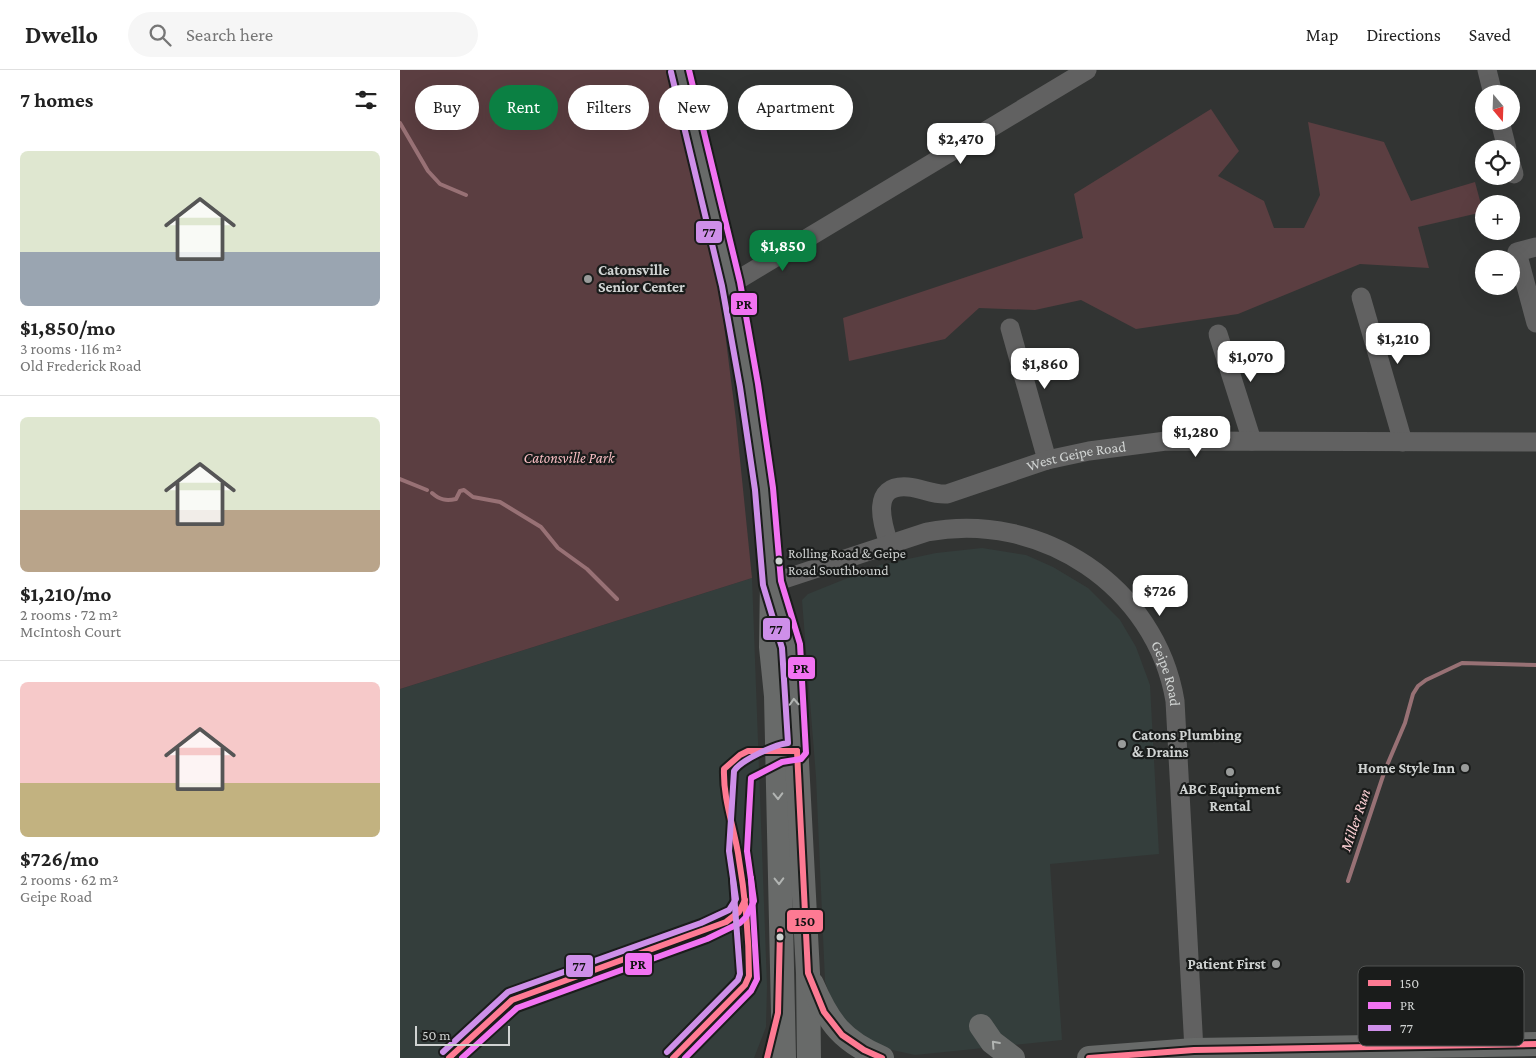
<!DOCTYPE html>
<html lang="en">
<head>
<meta charset="utf-8">
<style>
  body { margin:0; font-family:"Crimson Pro",serif; background:#f6f6f6; color:#222; height:100vh; display:flex; flex-direction:column; font-size:19px; white-space:nowrap }
  * { box-sizing:border-box; margin:0 }
  p { font-size:16px; color:#767676 }
  .icon { flex:none; width:28px; height:28px; fill:none; stroke:currentColor; stroke-width:2; stroke-linecap:round; stroke-linejoin:round }
  .map { position:relative; flex:1; overflow:hidden }
  .sheet { display:flex; flex-direction:column; background:#fff; width:400px }
  .sheet>* { flex:none }
  .banner { position:absolute; left:15px; top:15px; width:475px; height:45px; display:flex; gap:10px }
  .needle { width:32px; rotate:161deg }
  .tools { position:absolute; left:1075px; top:15px; display:grid; gap:10px }
  .tools a { display:grid; place-items:center; width:45px; height:45px; border-radius:50%; background:#fff; box-shadow:0 5px 20px #0002; font-size:25px }
  .scale { position:absolute; left:15px; bottom:12px; width:95px; box-sizing:border-box; padding-left:5px; border:2px solid #d0d3d2; border-top:0; font-size:14px; line-height:18px; white-space:nowrap; color:#d0d3d2; -webkit-text-stroke:4px #1a1c1b; paint-order:stroke }
  .price { position:absolute; translate:-50% -42px; padding:0 11px; border-radius:10px; background:#fff; color:#222; font-size:16px; line-height:32px; filter:drop-shadow(0 1px 2px #0008) }
  .price::after { content:''; position:absolute; left:50%; top:30px; width:15px; height:11px; margin-left:-8px; background:inherit; clip-path:polygon(0 0,100% 0,50% 100%) }
  .price.selected { background:#0b8043; color:#fff }
  ul { padding:0; list-style:none }
  li { display:grid; align-content:center; gap:10px; height:265px; padding:0 20px }
  li+li { border-top:1px solid #e0e0e0 }
  li span { display:grid; place-items:center; height:155px; border-radius:8px; color:#555 }
  li>.icon { margin-inline-start:auto }
  span .icon { width:90px; height:90px; fill:#fffc; stroke-width:1 }
  li b { font-size:21px }
  h2 { display:flex; justify-content:space-between; align-items:center; height:60px; padding:0 20px; font-size:21px }
  .chip { padding:0 18px; border-radius:22px; background:#fff; box-shadow:0 5px 20px #0002; font-size:18px; line-height:45px }
  .chip.selected { background:#0b8043; color:#fff }
  header { display:flex; align-items:center; gap:30px; box-sizing:border-box; height:70px; padding:0 25px; background:#fff; border-bottom:1px solid #e0e0e0 }
  header strong { font-size:24px }
  nav { display:flex; gap:28px; margin-inline-start:auto; font-size:18px }
  .search { width:350px; height:45px; background:#f6f6f6; display:flex; align-items:center; gap:12px; box-sizing:border-box; padding:0 18px; border-radius:28px; color:#767676; font-size:19px }
  main { display:flex; flex:1; min-height:0 }
  .map>svg:first-child { display:block }
</style>
</head>
<body>
<header>
<strong>Dwello</strong>
<div class="search"><svg class="icon" aria-label="search" viewBox="0 0 24 24"><circle cx="10" cy="10" r="6"/><path d="M15 15l6 6"/></svg>Search here</div>
<nav><a>Map</a><a>Directions</a><a>Saved</a></nav>
</header>
<main>
<section class="sheet">
<h2>7 homes<svg class="icon" aria-label="filters" viewBox="0 0 24 24"><path d="M4 7h16M4 17h16"/><circle cx="9" cy="7" r="2"/><circle cx="15" cy="17" r="2"/></svg></h2>
<ul>
<li><span style="background:linear-gradient(#dfe7d0 65%,#9aa5b1 0)"><svg class="icon" aria-label="home" viewBox="0 0 24 24"><path d="M3 11l9-7 9 7M6 9v11h12V9"/></svg></span><div><b>$1,850/mo</b><p>3 rooms · 116 m²</p><p>Old Frederick Road</p></div></li>
<li><span style="background:linear-gradient(#dfe7d0 60%,#b9a48a 0)"><svg class="icon" aria-label="home" viewBox="0 0 24 24"><path d="M3 11l9-7 9 7M6 9v11h12V9"/></svg></span><div><b>$1,210/mo</b><p>2 rooms · 72 m²</p><p>McIntosh Court</p></div></li>
<li><span style="background:linear-gradient(#f6c9c9 65%,#c2b280 0)"><svg class="icon" aria-label="home" viewBox="0 0 24 24"><path d="M3 11l9-7 9 7M6 9v11h12V9"/></svg></span><div><b>$726/mo</b><p>2 rooms · 62 m²</p><p>Geipe Road</p></div></li>
</ul>
</section>
<div class="map">
<svg width="1136" height="988" viewBox="0 0 1136 988">
  <rect width="100%" height="100%" fill="#323433"/>
  <!-- built -->
  <g fill="#343e3c">
    <polygon points="582,478 626,485 653,497 688,518 720,550 736,577 750,615 759,784 650,794 662,970 515,985 479,977 459,965 442,948 432,932 425,911 416,707 402,530 408,524 480,495 536,483"/>
    <polygon points="352,508 367,916 366,957 354,988 0,988 0,619"/>
  </g>
  <!-- green -->
  <g fill="#5b3e41">
    <polygon points="0,0 273,0 314,175 336,350 352,508 0,619"/>
    <polygon points="811,39 839,81 818,106 864,131 874,158 904,158 920,125 908,52 984,72 1011,131 1075,112 1083,142 1018,157 1029,198 960,194 838,244 736,259 681,230 635,240 579,238 545,269 449,291 443,248 683,168 674,124"/>
  </g>
  <g fill="none" stroke-linecap="round" stroke-linejoin="round">
    <!-- stream -->
    <g stroke="#987175" stroke-width="4">
      <polyline points="0,53 28,101 40,114 66,125"/>
      <polyline points="0,409 27,420"/>
      <path d="M32,423C40,430 46,431 56,429L60,421L64,420L73,427L100,432L141,457L158,478L187,499L217,529"/>
      <polyline points="948,811 985,700 1005,653 1013,624 1018,616 1026,610 1062,593 1136,595"/>
    </g>
    <!-- minor -->
    <g stroke="#616161" stroke-width="19">
      <polyline points="1087,0 1093,24"/>
      <polyline points="1100,51 1107,79"/>
      <polyline points="1111,94 1114,104"/>
      <polyline points="1136,177 1117,182 1136,253"/>
      <polyline points="331,214 687,0"/>
      <polyline points="961,227 1003,372"/>
      <polyline points="610,258 647,390"/>
      <polyline points="818,264 852,371"/>
      <path id="s1" d="M489,474C482,453 470,414 508,417C522,418 533,425 547,424L647,390L689,381L766,371L1136,372"/>
      <path id="s2" d="M372,513L527,462C640,440 756,516 775,631L794,980"/>
    </g>
    <!-- major -->
    <g stroke="#686a69" stroke-width="24">
      <polyline points="280,0 331,214 352,337 364,419 372,513 371,577 376,626 384,988"/>
      <polyline points="378,534 391,576 408,903 409,988"/>
      <path d="M412,914C429,953 442,971 482,988"/>
      <polyline points="581,956 592,972 613,988"/>
      <polyline points="689,988 794,980 1136,974"/>
    </g>
    <defs>
      <g id="bus-1">
        <polyline points="397,681 408,903 424,942 442,965 464,980 482,988"/>
        <polyline points="49,988 112,930 326,852 339,842 345,830"/>
        <path d="M273,988L345,915L349,906C349,865 345,824 338,783C333,754 323,728 324,699L340,685L348,681H397"/>
        <polyline points="367,988 378,943 380,861"/>
        <polyline points="689,988 794,980 1136,974"/>
      </g>
      <g id="bus-2">
        <polyline points="62,988 117,938 307,869 340,853 346,847 354,831 347,781 351,708 382,692 401,689 406,683 400,574 381,511 373,418 358,314 340,212 289,0"/>
        <polyline points="285,988 351,921 357,909 351,808"/>
      </g>
      <g id="bus-3">
        <path d="M43,982L108,922L301,853L329,840L336,829L329,781L334,701C341,690 374,675 388,673L382,578L363,515L355,420L340,317L322,216L271,2"/>
        <polyline points="267,982 338,910 340,904 333,810"/>
      </g>
    </defs>
    <!-- bus-1 casing -->
    <use href="#bus-1" stroke="#1a1c1b" stroke-width="10"/>
    <!-- bus-2 casing -->
    <use href="#bus-2" stroke="#1a1c1b" stroke-width="10"/>
    <!-- bus-3 casing -->
    <use href="#bus-3" stroke="#1a1c1b" stroke-width="10"/>
    <!-- bus-1 -->
    <use href="#bus-1" stroke="#fe7a93" stroke-width="6"/>
    <!-- bus-2 -->
    <use href="#bus-2" stroke="#f273f2" stroke-width="6"/>
    <!-- bus-3 -->
    <use href="#bus-3" stroke="#ce8fe9" stroke-width="6"/>
  </g>
  <!-- one-way arrows -->
  <defs><path id="oneway-chevron" d="M-2-3.5L2.5 0L-2 3.5" fill="none" stroke-width="1.6" stroke-linecap="round" stroke-linejoin="round" transform="scale(1.25)"/></defs>
  <g stroke="#b1b4b2">
    <use href="#oneway-chevron" transform="translate(394 632) rotate(-93)"/>
    <use href="#oneway-chevron" transform="translate(378 726) rotate(89)"/>
    <use href="#oneway-chevron" transform="translate(379 811) rotate(89)"/>
    <use href="#oneway-chevron" transform="translate(595 974) rotate(-132)"/>
  </g>
  <!-- markers -->
  <g fill="#999b9a" stroke="#1a1c1b" stroke-width="2">
    <circle cx="188" cy="209" r="5"/>
    <circle cx="722" cy="674" r="5"/>
    <circle cx="1065" cy="698" r="5"/>
    <circle cx="830" cy="702" r="5"/>
    <circle cx="876" cy="894" r="5"/>
  </g>
  <g fill="#d0d3d2" stroke="#1a1c1b" stroke-width="2">
    <circle cx="379" cy="491" r="4.5"/>
    <circle cx="380" cy="867" r="4.5"/>
  </g>
  <g text-anchor="middle" dominant-baseline="central" stroke-width="4.5" stroke-linejoin="round" paint-order="stroke">
    <!-- bus labels -->
    <g font-size="14" fill="#d0d3d2" stroke="#1a1c1b" text-anchor="start">
      <text x="388" y="483">Rolling Road &amp; Geipe<tspan x="388" dy="17">Road Southbound</tspan></text>
    </g>
    <!-- poi labels -->
    <g font-size="15" font-weight="bold" fill="#d0d3d2" stroke="#1a1c1b" text-anchor="start">
      <text x="198" y="200">Catonsville<tspan x="198" dy="17">Senior Center</tspan></text>
      <text x="732" y="665">Catons Plumbing<tspan x="732" dy="17">&amp; Drains</tspan></text>
      <text x="1055" y="698" text-anchor="end">Home Style Inn</text>
      <text x="830" y="719" text-anchor="middle">ABC Equipment<tspan x="830" dy="17">Rental</tspan></text>
      <text x="866" y="894" text-anchor="end">Patient First</text>
    </g>
    <!-- street labels -->
    <g font-size="15" fill="#d0d3d2" stroke="#1a1c1b">
      <text stroke="none"><textPath href="#s1" startOffset="251">West Geipe Road</textPath></text>
      <text stroke="none"><textPath href="#s2" startOffset="468">Geipe Road</textPath></text>
    </g>
    <!-- park labels -->
    <g font-size="15" font-style="italic" fill="#f7bdc2" stroke="#1a1c1b">
      <text x="169" y="388">Catonsville Park</text>
    </g>
    <!-- water labels -->
    <g font-size="16" font-style="italic" fill="#faced2" stroke="#1a1c1b">
      <text transform="translate(955 750) rotate(-71)">Miller Run</text>
    </g>
  </g>
  <!-- legend -->
  <rect x="958" y="896" width="166" height="80" rx="8" fill="#1a1c1b" stroke="#515352" stroke-width="1"/>
  <rect x="968" y="910" width="23" height="6" fill="#fe7a93"/>
  <rect x="968" y="932" width="23" height="7" fill="#f273f2"/>
  <rect x="968" y="955" width="23" height="6" fill="#ce8fe9"/>
  <g font-size="14" fill="#d0d3d2">
    <text x="1000" y="918">150</text>
    <text x="1000" y="940">PR</text>
    <text x="1000" y="963">77</text>
  </g>
  <g stroke="#1a1c1b" stroke-width="2">
    <rect x="295" y="150" width="28" height="24" rx="5" fill="#ce8fe9"/>
    <rect x="330" y="222" width="28" height="24" rx="5" fill="#f273f2"/>
    <rect x="362" y="547" width="29" height="24" rx="5" fill="#ce8fe9"/>
    <rect x="387" y="586" width="29" height="24" rx="5" fill="#f273f2"/>
    <rect x="386" y="839" width="38" height="24" rx="5" fill="#fe7a93"/>
    <rect x="224" y="882" width="29" height="24" rx="5" fill="#f273f2"/>
    <rect x="165" y="884" width="29" height="24" rx="5" fill="#ce8fe9"/>
  </g>
  <g font-size="14" text-anchor="middle" font-weight="bold" fill="#111">
    <text x="309" y="167">77</text>
    <text x="344" y="239">PR</text>
    <text x="376" y="564">77</text>
    <text x="401" y="603">PR</text>
    <text x="405" y="856">150</text>
    <text x="238" y="899">PR</text>
    <text x="179" y="901">77</text>
  </g>
</svg>
<div class="tools">
<a><svg class="needle" viewBox="-14 -14 28 28"><path d="M0-13l5 13h-10z" fill="#e53935"/><path d="M0 13l5-13h-10z" fill="#767676"/></svg></a>
<a><svg class="icon" aria-label="locate" viewBox="0 0 24 24"><circle cx="12" cy="12" r="6"/><path d="M12 2v4M12 18v4M2 12h4M18 12h4"/></svg></a>
<a>+</a>
<a>−</a>
</div>
<div class="scale">50 m</div>
<b class="price" style="left:561px;top:95px">$2,470</b>
<b class="price selected" style="left:383px;top:202px">$1,850</b>
<b class="price" style="left:998px;top:295px">$1,210</b>
<b class="price" style="left:851px;top:313px">$1,070</b>
<b class="price" style="left:645px;top:320px">$1,860</b>
<b class="price" style="left:796px;top:388px">$1,280</b>
<b class="price" style="left:760px;top:547px">$726</b>
<div class="banner">
<a class="chip">Buy</a>
<a class="chip selected">Rent</a>
<a class="chip">Filters</a>
<a class="chip">New</a>
<a class="chip">Apartment</a>
</div>
</div>
</main>
</body>
</html>
